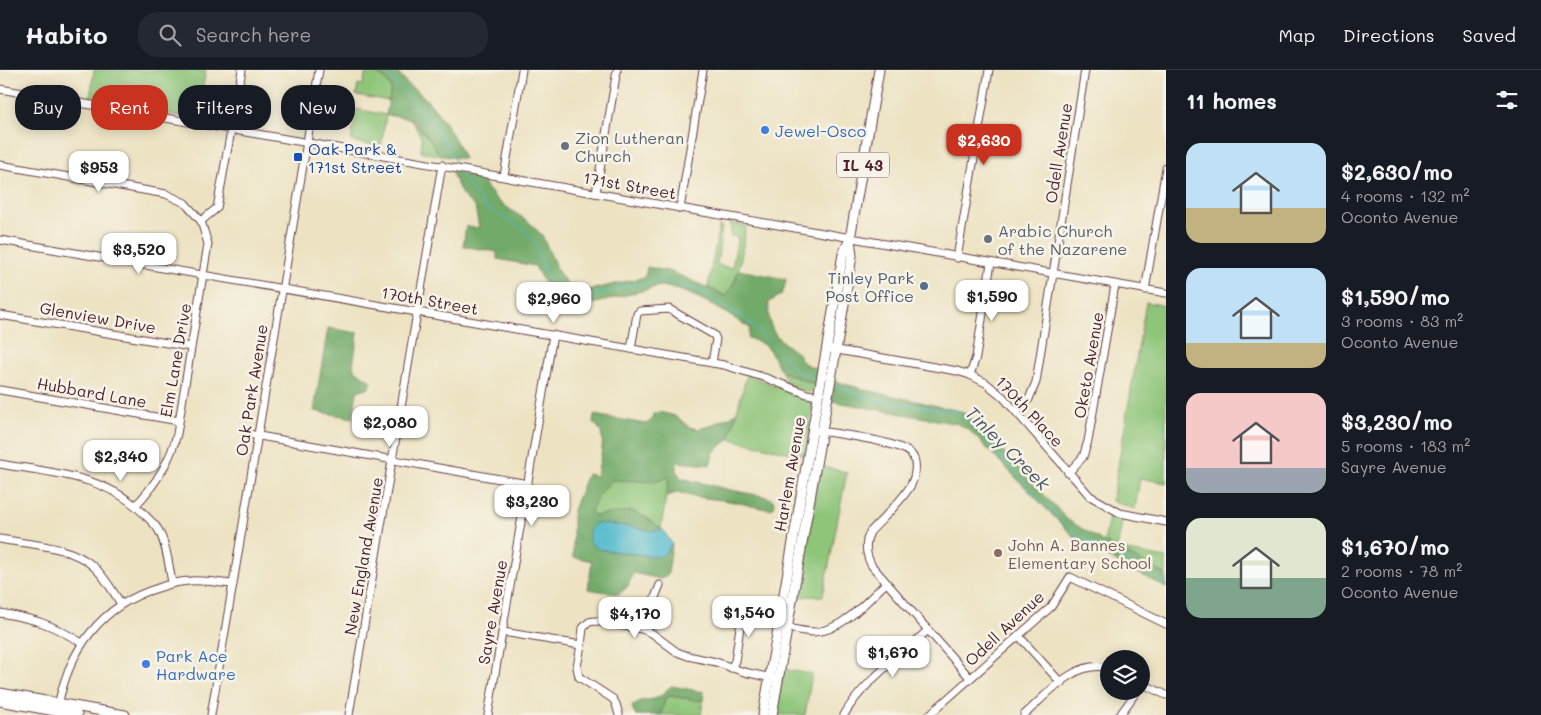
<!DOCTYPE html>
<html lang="en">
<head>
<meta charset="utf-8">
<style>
  body { margin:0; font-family:Mali,sans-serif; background:#242831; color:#f1f3f6; height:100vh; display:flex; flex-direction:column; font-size:19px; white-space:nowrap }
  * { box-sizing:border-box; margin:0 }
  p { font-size:16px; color:#9ea1a6 }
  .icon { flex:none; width:28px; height:28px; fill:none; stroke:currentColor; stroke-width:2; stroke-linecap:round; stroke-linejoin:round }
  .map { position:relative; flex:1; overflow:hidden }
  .drawer { display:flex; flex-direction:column; background:#171b24; width:375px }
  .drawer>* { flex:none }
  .top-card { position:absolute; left:15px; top:15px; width:475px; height:45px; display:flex; gap:10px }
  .fabs { position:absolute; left:1100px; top:580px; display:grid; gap:10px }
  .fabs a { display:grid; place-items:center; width:50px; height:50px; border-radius:50%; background:#171b24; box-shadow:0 2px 12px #0003; font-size:25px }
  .price { position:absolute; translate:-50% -42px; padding:0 11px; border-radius:10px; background:#fff; color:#222; font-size:16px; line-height:32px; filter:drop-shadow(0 1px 2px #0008) }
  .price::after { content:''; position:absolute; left:50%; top:30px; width:15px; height:11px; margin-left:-8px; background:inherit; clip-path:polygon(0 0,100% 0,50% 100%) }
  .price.selected { background:#c8321e; color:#fff }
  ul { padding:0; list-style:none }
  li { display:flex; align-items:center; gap:15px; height:125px; padding:0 20px }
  li span { display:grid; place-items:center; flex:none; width:140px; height:100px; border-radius:15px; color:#555 }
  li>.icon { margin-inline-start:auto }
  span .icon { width:60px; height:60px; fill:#fffc; stroke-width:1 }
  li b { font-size:21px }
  h2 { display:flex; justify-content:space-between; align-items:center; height:60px; padding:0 20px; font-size:21px }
  .tag { padding:0 18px; border-radius:20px; background:#171b24; box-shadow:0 2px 12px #0003; font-size:18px; line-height:45px }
  .tag.selected { background:#c8321e; color:#fff }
  header { display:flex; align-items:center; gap:30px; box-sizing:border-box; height:70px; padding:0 25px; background:#171b24; border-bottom:1px solid #363941 }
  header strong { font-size:24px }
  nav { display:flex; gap:28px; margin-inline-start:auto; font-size:18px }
  .search { width:350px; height:45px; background:#242831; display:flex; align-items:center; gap:12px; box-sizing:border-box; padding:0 18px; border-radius:20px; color:#9ea1a6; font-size:19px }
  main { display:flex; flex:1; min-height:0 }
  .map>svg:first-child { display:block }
</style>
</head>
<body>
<header>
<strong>Habito</strong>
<div class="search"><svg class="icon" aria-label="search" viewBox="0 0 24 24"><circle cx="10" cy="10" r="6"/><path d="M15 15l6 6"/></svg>Search here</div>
<nav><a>Map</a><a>Directions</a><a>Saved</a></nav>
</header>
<main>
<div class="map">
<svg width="1166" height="645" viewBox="0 0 1166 645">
  <rect width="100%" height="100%" fill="#f7f3e8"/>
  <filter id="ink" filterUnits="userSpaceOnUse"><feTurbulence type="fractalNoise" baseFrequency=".02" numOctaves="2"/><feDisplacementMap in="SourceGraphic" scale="10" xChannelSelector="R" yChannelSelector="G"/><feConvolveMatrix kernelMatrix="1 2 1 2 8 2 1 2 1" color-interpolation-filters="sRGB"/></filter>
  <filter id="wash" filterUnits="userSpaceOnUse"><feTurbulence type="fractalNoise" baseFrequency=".0096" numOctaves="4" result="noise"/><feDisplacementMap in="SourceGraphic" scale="20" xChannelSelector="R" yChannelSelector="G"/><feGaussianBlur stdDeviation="1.12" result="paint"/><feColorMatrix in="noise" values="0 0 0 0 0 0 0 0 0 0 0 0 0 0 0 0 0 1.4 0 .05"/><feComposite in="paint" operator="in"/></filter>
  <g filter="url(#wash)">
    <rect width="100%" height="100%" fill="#ede3c3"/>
    <!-- green -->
    <g fill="#8ec579" stroke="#6c7252">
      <polygon points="94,0 206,0 197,49 93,31 90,27"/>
      <path d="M366,0C378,0 385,9 391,18L389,31L356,25L358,14L363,15Z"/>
      <polygon points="356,39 386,45 381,77 351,71"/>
      <polygon points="411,49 431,71 439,85 421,82 422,69"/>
      <path d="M730,152L746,156C742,180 741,206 726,226L708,217L719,156L722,157L717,195L732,198L738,167L731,166Z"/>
      <polygon points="1146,232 1166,236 1166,413 1140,408 1135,439 1112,431"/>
      <path d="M782,302L816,315L815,321C805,325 794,316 786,311Z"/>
      <polygon points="747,305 776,316 801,328 813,330 813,334 805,386 729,369"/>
      <polygon points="820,396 847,402 823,526 797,527"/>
      <polygon points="669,407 661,458 645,447 632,441 594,446 590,441 597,427 612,410 633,410"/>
      <polygon points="1110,442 1123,447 1117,479 1166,488 1166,505 1104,472"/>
      <polygon points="783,599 812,604 805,645 776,645"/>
      <polygon points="669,626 703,631 701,645 661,645 665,629"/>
    </g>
    <!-- forest -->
    <g fill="#72aa69" stroke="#5e644a">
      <path d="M372,0H396C405,14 413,17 424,27C440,44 456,67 464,89L439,85L431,71L413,49L386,45L391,18L384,8Z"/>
      <path d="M451,101L477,106L499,132L529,152L542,165L558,201L571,220L581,222L645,207L647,197L672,202L726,226L735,211L739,200L786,209C783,226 783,224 769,232C767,262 776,267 797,283C803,287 799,284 801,290C805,295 812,297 818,299L816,315L781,301L768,278L759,272L748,268L750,258C722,241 693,220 660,216L581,237C554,237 546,217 535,196L497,189V182L463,176L466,156L479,158L475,137L462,125Z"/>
      <polygon points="328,258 358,263 353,296 356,301 372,312 368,319 362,319 357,322 353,348 314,341"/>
      <polygon points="835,311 866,320 960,341 969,346 1068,450 1104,472 1166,505 1166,518 1079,472 969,360 958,354 831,331"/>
      <path d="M659,342L676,346L689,357L698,359L710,356L721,350L730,347L737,342L729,369L714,382L710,395L677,392V402L681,408L731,420L767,427L773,430L775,435L772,439C759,439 747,434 734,432C720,429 706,429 692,426C681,424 676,421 666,427L669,407L656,412L612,410L597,427L591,441L594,446L632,441L645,447L663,460L650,461L634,457L595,453L598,479L646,486L667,481L672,474L668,504L661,509L633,503L628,516L619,524L588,519L592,491L573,487V440L587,404L597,406C599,389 610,363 593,353L594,345L646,354L651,351L653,344Z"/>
      <path d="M672,616L704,622L703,631L669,626L665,629L661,645H635L632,636C642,627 651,632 659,627C664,624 666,619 672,616Z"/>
    </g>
    <!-- water -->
    <polygon fill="#4fbacb" stroke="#4c6c7b" points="595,453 634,457 650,461 663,460 672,474 667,481 660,487 598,479 589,472 589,461"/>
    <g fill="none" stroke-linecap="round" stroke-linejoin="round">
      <!-- stream -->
      <g stroke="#4fbacb" stroke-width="1">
        <polyline points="384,0 417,35 443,69 456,93"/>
        <polyline points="461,103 469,117 487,138 523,159 536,174 549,213 574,230 632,215 662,209 706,223 749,252 797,301 818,309"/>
        <polyline points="834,315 876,330 956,342 982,365 1028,418 1077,465 1166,512"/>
      </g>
    </g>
  </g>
  <g filter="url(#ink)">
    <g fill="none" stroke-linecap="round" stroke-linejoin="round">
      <defs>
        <g id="minor">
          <path d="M0,19C389,84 777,156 1166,223"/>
          <polyline points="0,95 166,124 185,133 201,151"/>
          <polyline points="504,106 522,0"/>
          <polyline points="596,123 617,0"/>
          <polyline points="680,139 703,0"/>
          <polyline points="0,170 724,295 766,308 807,324 818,326"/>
          <polyline points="957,188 989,0"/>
          <polyline points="1145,220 1166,98"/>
          <polyline points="0,245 191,277"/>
          <polyline points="826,278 957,301 970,305 986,313 1003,327 1090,426 1120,443 1166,452"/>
          <polyline points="631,279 637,244 640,241 669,239 714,265 716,269 712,293"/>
          <polyline points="970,305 976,287 991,193"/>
          <polyline points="0,320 179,351"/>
          <polyline points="1016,342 1029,329 1036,312 1085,0"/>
          <path d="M812,360C832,363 902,371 912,385C918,393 915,407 911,415C901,432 884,447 870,462C864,473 866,486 872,496L970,608"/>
          <polyline points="248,364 528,414"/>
          <path d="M0,394C52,403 109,405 147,447C151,451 157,456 159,461C167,477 169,496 172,513"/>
          <polyline points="1068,403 1083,387 1088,371 1115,215"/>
          <path d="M136,435C156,414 170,392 177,364L208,174L201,151L217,138L242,0"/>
          <path d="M0,469C30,475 69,475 93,496C105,506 113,522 121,534"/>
          <path d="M0,543C36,549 51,554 82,573"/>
          <path d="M783,557C793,559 804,562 814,562C842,561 867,531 886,513"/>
          <polyline points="642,559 660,515"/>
          <polyline points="503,562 581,575 583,558 589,552 595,551 642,559 653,564 677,582 688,586 716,592 744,602 772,608"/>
          <polyline points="1018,565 1061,613"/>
          <polyline points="581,575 577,597 579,607 613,629 616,634 619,645"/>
          <polyline points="731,598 735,591 744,530"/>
          <polyline points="1141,613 1166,625"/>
          <path d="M58,636C69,580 101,535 158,518C169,514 180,511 191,511C205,510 220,513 233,514"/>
          <polyline points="211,645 319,0"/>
          <polyline points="349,645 442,95"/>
          <polyline points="488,645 553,265"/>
          <path d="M844,645C862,613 901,585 928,560"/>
          <polyline points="929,645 1051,537 1070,507 1166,554"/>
          <path d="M1024,645C1047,625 1074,589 1109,598"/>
          <polyline points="1120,645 1137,621"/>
        </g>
        <g id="major">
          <polyline points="0,623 125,645"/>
          <polyline points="0,631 77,645"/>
          <polyline points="763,645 843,184 850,169"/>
          <polyline points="772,645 842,246 852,186 850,169 879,0"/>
        </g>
      </defs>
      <!-- minor casing -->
      <use href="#minor" stroke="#623c42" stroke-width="9"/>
      <!-- major casing -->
      <use href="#major" stroke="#623c42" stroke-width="11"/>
      <!-- minor -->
      <use href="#minor" stroke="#fff" stroke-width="7"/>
      <!-- major -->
      <use href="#major" stroke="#fff" stroke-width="9"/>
    </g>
  </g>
  <!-- markers -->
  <g fill="#3f7fe0" stroke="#f7f3e8" stroke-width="2">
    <circle cx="765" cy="60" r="5"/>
    <circle cx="146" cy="594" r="5"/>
  </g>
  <g fill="#6b7280" stroke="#f7f3e8" stroke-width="2">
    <circle cx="565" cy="76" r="5"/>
    <circle cx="988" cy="169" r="5"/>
  </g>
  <rect fill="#1a4fb4" stroke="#f7f3e8" stroke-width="2" x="293" y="82" width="10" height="10" rx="2.5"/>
  <circle fill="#5c6f8a" stroke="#f7f3e8" stroke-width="2" cx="924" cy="216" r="5"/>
  <circle fill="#8d6e63" stroke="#f7f3e8" stroke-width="2" cx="998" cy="483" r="5"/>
  <g text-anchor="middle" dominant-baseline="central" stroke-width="5" stroke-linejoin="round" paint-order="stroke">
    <!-- shield labels -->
    <rect fill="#f7f3e8" stroke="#7e5f64" stroke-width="1" x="837" y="82.5" width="52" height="25" rx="4"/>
    <g font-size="15" font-weight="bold" fill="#4a1f2b">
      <text x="863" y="95">IL 43</text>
    </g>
    <!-- shop labels -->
    <g font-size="16" fill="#366cbe" stroke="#f7f3e8" text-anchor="start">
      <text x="775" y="60">Jewel-Osco</text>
      <text x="156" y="585">Park Ace<tspan x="156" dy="18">Hardware</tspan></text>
    </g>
    <!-- worship labels -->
    <g font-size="16" fill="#5b616d" stroke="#f7f3e8" text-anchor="start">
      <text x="575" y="67">Zion Lutheran<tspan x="575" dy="18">Church</tspan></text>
      <text x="998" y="160">Arabic Church<tspan x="998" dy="18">of the Nazarene</tspan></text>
    </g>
    <!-- transit labels -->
    <g font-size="16" fill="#164399" stroke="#f7f3e8" text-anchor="start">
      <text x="308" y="78">Oak Park &amp;<tspan x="308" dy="18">171st Street</tspan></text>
    </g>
    <!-- street labels -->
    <g font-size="16" fill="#4a1f2b" stroke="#f7f3e8">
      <text transform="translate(1058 83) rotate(-81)">Odell Avenue</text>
      <text transform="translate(630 115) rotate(10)">171st Street</text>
      <text transform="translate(430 230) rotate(10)">170th Street</text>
      <text transform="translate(98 247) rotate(10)">Glenview Drive</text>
      <text transform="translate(175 290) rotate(-80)">Elm Lane Drive</text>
      <text transform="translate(1088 295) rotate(-80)">Oketo Avenue</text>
      <text transform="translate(251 320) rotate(-81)">Oak Park Avenue</text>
      <text transform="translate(92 322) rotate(10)">Hubbard Lane</text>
      <text transform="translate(1030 341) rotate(47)">170th Place</text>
      <text transform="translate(789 404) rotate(-80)">Harlem Avenue</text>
      <text transform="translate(363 486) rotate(-80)">New England Avenue</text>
      <text transform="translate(492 542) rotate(-80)">Sayre Avenue</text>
      <text transform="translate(1004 558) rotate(-43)">Odell Avenue</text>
    </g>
    <!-- service labels -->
    <g font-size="16" fill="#4e5e75" stroke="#f7f3e8" text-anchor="end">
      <text x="914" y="207">Tinley Park<tspan x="914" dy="18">Post Office</tspan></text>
    </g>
    <!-- education labels -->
    <g font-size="16" fill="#785e54" stroke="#f7f3e8" text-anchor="start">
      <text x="1008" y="474">John A. Bannes<tspan x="1008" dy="18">Elementary School</tspan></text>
    </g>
    <!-- water labels -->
    <g font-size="18" font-style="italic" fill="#4c5563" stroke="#f7f3e8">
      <text transform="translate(1008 378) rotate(45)">Tinley Creek</text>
    </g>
  </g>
</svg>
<div class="fabs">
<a><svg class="icon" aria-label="layers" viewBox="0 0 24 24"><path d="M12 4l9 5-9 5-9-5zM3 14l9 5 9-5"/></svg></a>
</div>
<b class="price selected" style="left:984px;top:96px">$2,630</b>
<b class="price" style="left:99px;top:123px">$953</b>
<b class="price" style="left:139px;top:205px">$3,520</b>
<b class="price" style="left:992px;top:252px">$1,590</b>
<b class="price" style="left:554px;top:254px">$2,960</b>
<b class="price" style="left:390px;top:378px">$2,080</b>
<b class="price" style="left:121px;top:412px">$2,340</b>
<b class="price" style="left:532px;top:457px">$3,230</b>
<b class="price" style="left:749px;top:568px">$1,540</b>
<b class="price" style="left:635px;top:569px">$4,170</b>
<b class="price" style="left:893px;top:608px">$1,670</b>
<div class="top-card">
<a class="tag">Buy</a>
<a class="tag selected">Rent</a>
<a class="tag">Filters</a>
<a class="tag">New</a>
</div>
</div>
<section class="drawer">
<h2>11 homes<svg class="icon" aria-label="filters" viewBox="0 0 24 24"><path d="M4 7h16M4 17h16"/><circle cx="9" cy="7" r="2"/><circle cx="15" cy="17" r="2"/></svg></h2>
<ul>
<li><span style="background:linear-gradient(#bfe0f5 65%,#c2b280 0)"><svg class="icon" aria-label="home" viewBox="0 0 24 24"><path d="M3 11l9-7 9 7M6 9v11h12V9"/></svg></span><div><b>$2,630/mo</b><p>4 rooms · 132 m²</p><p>Oconto Avenue</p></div></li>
<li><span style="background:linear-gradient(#bfe0f5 75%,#c2b280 0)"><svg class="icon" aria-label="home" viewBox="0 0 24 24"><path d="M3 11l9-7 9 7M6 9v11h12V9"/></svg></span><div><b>$1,590/mo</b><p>3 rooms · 83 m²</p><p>Oconto Avenue</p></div></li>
<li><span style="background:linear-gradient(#f6c9c9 75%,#9aa5b1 0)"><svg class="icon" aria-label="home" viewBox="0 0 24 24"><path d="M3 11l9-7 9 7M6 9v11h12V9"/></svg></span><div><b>$3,230/mo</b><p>5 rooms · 183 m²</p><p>Sayre Avenue</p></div></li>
<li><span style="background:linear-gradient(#dfe7d0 60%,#7fa58c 0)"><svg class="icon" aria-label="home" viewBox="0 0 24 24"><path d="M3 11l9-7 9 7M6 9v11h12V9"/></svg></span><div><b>$1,670/mo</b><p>2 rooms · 78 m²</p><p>Oconto Avenue</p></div></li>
</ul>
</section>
</main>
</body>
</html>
